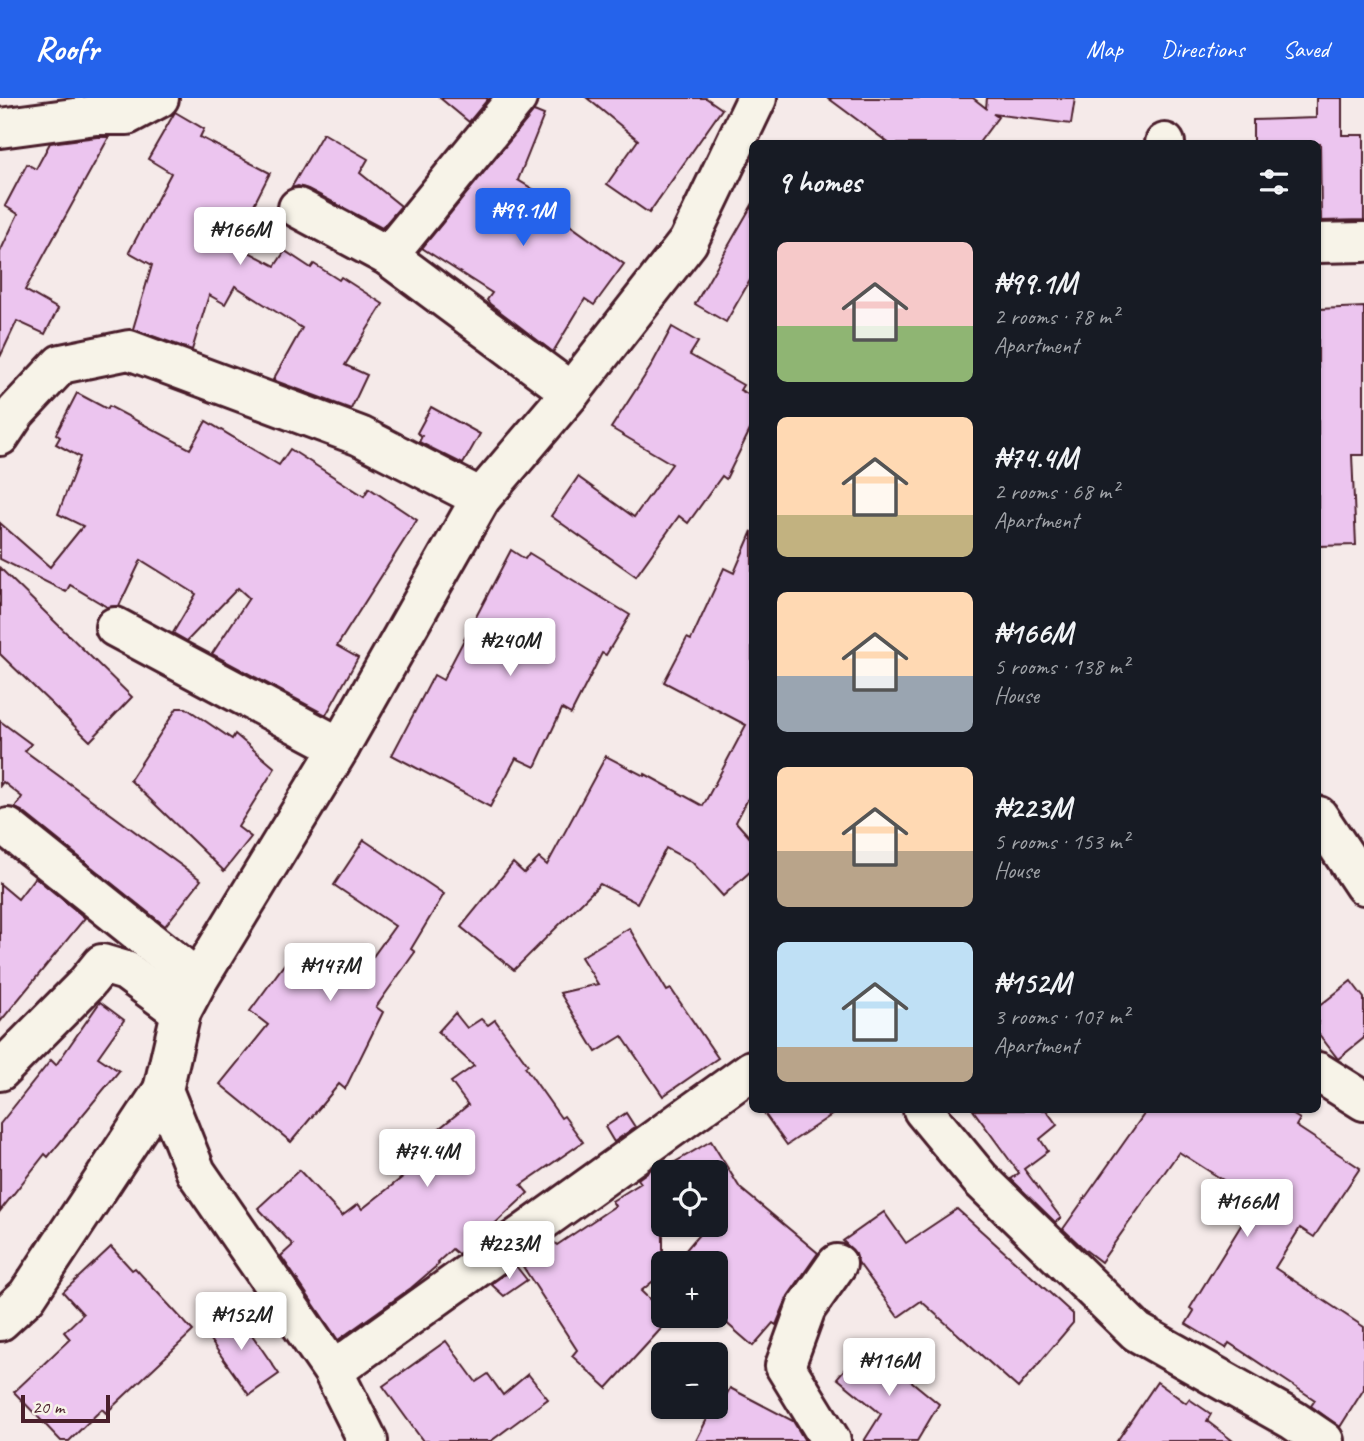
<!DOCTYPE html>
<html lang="en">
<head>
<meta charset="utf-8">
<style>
  body { margin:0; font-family:Caveat,sans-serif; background:#20242c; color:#f1f3f6; height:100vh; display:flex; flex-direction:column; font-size:26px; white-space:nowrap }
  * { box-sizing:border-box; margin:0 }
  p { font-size:23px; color:#9ea1a6 }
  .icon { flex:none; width:38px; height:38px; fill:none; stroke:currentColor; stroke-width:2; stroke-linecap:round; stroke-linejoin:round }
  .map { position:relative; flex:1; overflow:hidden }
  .side { position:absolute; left:749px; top:42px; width:572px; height:973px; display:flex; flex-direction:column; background:#171b24; border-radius:10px; box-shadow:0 2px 5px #0004 }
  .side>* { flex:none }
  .controls { position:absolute; left:651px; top:1062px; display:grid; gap:14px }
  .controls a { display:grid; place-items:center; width:77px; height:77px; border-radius:10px; background:#171b24; box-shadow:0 2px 5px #0004; font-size:35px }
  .scale { position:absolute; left:21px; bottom:18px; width:89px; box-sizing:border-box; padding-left:7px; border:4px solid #4a1f2b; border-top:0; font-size:19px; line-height:24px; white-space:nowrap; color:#4a1f2b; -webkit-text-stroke:5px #f7f3e8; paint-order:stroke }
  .price { position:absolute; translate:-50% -60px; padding:0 16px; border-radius:7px; background:#fff; color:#222; font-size:23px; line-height:46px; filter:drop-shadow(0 2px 4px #0008) }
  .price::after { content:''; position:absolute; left:50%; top:42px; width:21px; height:16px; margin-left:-10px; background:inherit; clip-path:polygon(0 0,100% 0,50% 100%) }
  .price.current { background:#2563eb; color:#fff }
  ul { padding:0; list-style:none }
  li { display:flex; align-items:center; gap:21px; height:175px; padding:0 28px }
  li span { display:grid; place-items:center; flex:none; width:196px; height:140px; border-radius:10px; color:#555 }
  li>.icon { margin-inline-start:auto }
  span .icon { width:84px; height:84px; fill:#fffc; stroke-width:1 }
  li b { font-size:30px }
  h2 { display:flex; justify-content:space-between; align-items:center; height:84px; padding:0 28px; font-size:30px }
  header { display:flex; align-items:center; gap:42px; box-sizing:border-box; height:98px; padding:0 35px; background:#2563eb; color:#fff }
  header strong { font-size:33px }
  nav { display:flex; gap:38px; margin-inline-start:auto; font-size:24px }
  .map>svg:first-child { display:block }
</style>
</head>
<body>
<header>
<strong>Roofr</strong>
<nav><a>Map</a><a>Directions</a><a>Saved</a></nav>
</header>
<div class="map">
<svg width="1364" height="1343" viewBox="0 0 1364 1343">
  <rect width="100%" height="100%" fill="#f5eae9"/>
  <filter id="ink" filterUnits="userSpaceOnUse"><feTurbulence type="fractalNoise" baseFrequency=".0143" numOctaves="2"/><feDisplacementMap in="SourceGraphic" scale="14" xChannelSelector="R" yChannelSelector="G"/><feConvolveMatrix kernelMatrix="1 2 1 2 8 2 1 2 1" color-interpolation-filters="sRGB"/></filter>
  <g filter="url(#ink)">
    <!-- building -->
    <g fill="#ecc5ef" stroke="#4a1f2b" stroke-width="2">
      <polygon points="440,0 487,0 488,1 469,24"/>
      <polygon points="587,0 706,0 722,11 649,115 607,86 638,42"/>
      <polygon points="828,0 973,0 986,10 987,0 1075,0 1071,26 993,16 998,19 978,46 890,46"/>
      <polygon points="1316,0 1342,0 1342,37 1364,37 1364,122 1321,123 1320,46 1253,46 1253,22 1316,20"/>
      <polygon points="534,13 544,17 518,82 536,93 531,99 624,166 594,207 585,201 553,254 490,206 487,202 492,195 422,150"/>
      <polygon points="175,14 204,31 200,39 270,75 234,146 275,168 285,153 311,170 314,166 339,182 341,179 383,206 345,267 367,277 351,311 273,282 302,230 235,188 225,206 209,197 192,252 133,231 152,167 129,154 171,75 148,61"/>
      <polygon points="323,35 368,61 360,75 401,108 382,130 308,91 298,88 291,90"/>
      <polygon points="97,39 109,39 25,192 58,211 45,236 17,223 0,259 0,154 18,116 5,108 27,66 36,71 50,45"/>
      <polygon points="752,107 752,179 726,224 695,206"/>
      <polygon points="1364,209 1364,357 1352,357 1356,447 1318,448 1318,211"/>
      <polygon points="672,229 698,244 690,257 743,287 740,292 752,298 752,328 726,381 722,378 688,425 679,418 636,478 551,418 578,379 634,419 672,366 611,330 650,270"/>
      <polygon points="77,295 107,311 109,308 190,351 206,323 279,367 290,351 364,398 369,390 417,422 337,548 358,560 326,617 212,556 249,500 238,490 187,543 173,535 196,496 141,462 119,508 107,509 70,487 66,494 0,461 0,425 50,469 83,428 58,416 80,359 56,346 60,339 56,336"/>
      <polygon points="431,309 480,336 463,366 419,344 422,338 417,335"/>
      <polygon points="752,433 752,693 736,724 752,742 752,772 723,798 692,764 666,750 637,805 600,786 514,872 461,829 513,765 524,775 539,760 547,767 606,658 644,678 645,676 703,708 746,627 664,584 687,540 691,542 724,470 734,475"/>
      <polygon points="511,452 525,461 529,455 630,517 606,557 602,555 571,616 562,611 535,669 516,660 490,709 392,657 434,577 443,582"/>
      <polygon points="0,470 132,599 90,643 0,556"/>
      <polygon points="177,610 186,610 232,641 235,636 275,670 238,729 251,739 224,773 130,682"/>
      <polygon points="0,623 31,646 25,653 201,782 165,828 22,713 15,710 22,699 3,684 0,688"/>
      <polygon points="364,742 444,796 411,851 415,854 376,909 383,914 345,991 339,986 291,1044 220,986 268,927 250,913 297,849 341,883 356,861 366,868 395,828 334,787"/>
      <polygon points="35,779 85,820 0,924 0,786 18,801"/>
      <polygon points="629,830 667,893 671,891 718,960 663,998 622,938 596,954 560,895 598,886 581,859"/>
      <polygon points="1351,883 1364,900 1364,940 1338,961 1318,935 1318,909"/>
      <polygon points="100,904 124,922 98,959 119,973 48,1059 45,1056 0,1113 0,1026 51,962 56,967"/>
      <polygon points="455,915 467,930 481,921 488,927 495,922 528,967 525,969 561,1020 564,1018 583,1044 521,1087 528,1095 488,1132 489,1134 458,1156 452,1151 438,1164 439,1166 411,1190 338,1242 281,1158 293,1147 258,1110 299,1072 342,1118 358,1106 362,1111 413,1071 408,1066 428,1048 424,1043 468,1007 451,984 474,968 438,934"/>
      <polygon points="762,1012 839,1012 787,1047"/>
      <polygon points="973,1012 1046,1012 1057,1027 1040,1041 1048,1053 1024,1071 1061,1120 1055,1124 1011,1081 1019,1075"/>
      <polygon points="1147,1012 1285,1012 1300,1021 1296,1028 1360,1070 1314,1139 1300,1130 1275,1170 1364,1229 1364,1291 1340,1329 1311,1308 1315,1302 1229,1245 1226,1250 1186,1226 1194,1213 1190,1210 1256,1103 1179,1054 1101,1164 1084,1151 1063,1131"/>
      <polygon points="626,1015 635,1029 614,1044 605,1029"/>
      <polygon points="711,1043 740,1090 818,1155 788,1198 776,1227 773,1225 753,1248 716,1216 716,1166 674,1166 707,1127 716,1127 716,1074 663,1074 663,1175 641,1193 663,1214 663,1218 670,1221 607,1290 572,1258 577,1252 522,1167 554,1144 557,1147 615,1108 612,1103 641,1085 638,1081 660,1065 663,1071"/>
      <polygon points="957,1111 1073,1216 1073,1225 1018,1290 921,1203 898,1219 858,1164 856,1156 843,1143 884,1114 906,1145"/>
      <polygon points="111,1149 132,1172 135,1170 193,1233 106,1315 102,1311 69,1343 61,1343 14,1294 70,1241 64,1234 83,1216 63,1194"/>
      <polygon points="516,1168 527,1182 504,1198 491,1186"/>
      <polygon points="234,1211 279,1276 249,1297 203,1232"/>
      <polygon points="446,1243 476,1284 488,1276 503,1297 528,1276 548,1301 491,1343 423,1343 383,1288"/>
      <polygon points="866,1246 939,1306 917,1343 864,1343 881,1316 837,1280"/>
      <polygon points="1157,1284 1186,1305 1189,1301 1211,1316 1207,1323 1233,1343 1117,1343"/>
      <polygon points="730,1290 793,1323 805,1343 696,1343 713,1309 720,1309"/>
    </g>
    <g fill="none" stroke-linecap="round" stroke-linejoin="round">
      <defs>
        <g id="minor">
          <polyline points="0,30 96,17 127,17 159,0"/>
          <polyline points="1165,45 1165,46"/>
          <polyline points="298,110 388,158 571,294"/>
          <polyline points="1318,145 1364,144"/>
          <polyline points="388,158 517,0"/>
          <polyline points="0,338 16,314 61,266 129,252 360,338 481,400"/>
          <polyline points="115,529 340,649"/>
          <polyline points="1318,718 1364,787"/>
          <polyline points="8,730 198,882"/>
          <polyline points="0,973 85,887 102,866 126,873 181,914"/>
          <polyline points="1318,974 1364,1003"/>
          <polyline points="923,1012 980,1081 1137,1234 1293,1322 1324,1343"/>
          <polyline points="0,1223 27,1198 163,992"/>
          <polyline points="333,1273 752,972"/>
          <polyline points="368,1343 333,1273 196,1074 163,992 181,914 198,882 340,649 481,400 571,294 688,144 757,0"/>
          <polyline points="831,1343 785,1268 806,1210 837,1166"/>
        </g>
      </defs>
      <!-- minor casing -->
      <use href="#minor" stroke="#4a1f2b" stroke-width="44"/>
      <!-- minor -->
      <use href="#minor" stroke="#f7f3e8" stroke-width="38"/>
    </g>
  </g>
</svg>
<div class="controls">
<a><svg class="icon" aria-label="locate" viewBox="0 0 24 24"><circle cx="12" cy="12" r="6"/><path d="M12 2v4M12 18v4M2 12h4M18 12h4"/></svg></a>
<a>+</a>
<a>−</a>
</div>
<div class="scale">20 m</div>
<b class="price current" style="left:523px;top:150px">₦99.1M</b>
<b class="price" style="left:240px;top:169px">₦166M</b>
<b class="price" style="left:510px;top:580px">₦240M</b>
<b class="price" style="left:330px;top:905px">₦147M</b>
<b class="price" style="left:427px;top:1091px">₦74.4M</b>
<b class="price" style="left:1247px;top:1141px">₦166M</b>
<b class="price" style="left:509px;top:1183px">₦223M</b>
<b class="price" style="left:241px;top:1254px">₦152M</b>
<b class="price" style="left:889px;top:1300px">₦116M</b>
<section class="side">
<h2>9 homes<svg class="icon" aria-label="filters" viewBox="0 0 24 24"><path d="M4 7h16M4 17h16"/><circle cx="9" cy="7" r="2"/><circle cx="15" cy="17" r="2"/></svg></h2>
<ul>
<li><span style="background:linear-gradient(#f6c9c9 60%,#8fb573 0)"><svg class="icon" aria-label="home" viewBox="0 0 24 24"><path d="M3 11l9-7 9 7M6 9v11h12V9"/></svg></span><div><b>₦99.1M</b><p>2 rooms · 78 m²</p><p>Apartment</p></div></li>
<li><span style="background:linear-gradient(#ffd9b3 70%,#c2b280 0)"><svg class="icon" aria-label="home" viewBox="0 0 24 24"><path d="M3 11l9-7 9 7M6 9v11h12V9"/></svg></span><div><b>₦74.4M</b><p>2 rooms · 68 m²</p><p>Apartment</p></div></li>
<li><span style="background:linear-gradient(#ffd9b3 60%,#9aa5b1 0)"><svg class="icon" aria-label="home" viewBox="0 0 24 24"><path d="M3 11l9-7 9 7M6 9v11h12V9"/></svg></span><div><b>₦166M</b><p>5 rooms · 138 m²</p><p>House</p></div></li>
<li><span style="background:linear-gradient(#ffd9b3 60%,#b9a48a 0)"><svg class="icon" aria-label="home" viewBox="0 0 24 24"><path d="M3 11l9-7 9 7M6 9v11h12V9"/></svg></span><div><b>₦223M</b><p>5 rooms · 153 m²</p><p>House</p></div></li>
<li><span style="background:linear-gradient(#bfe0f5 75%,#b9a48a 0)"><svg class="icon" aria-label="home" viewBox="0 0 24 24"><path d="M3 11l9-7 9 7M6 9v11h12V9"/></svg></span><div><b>₦152M</b><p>3 rooms · 107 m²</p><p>Apartment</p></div></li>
</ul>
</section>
</div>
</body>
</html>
